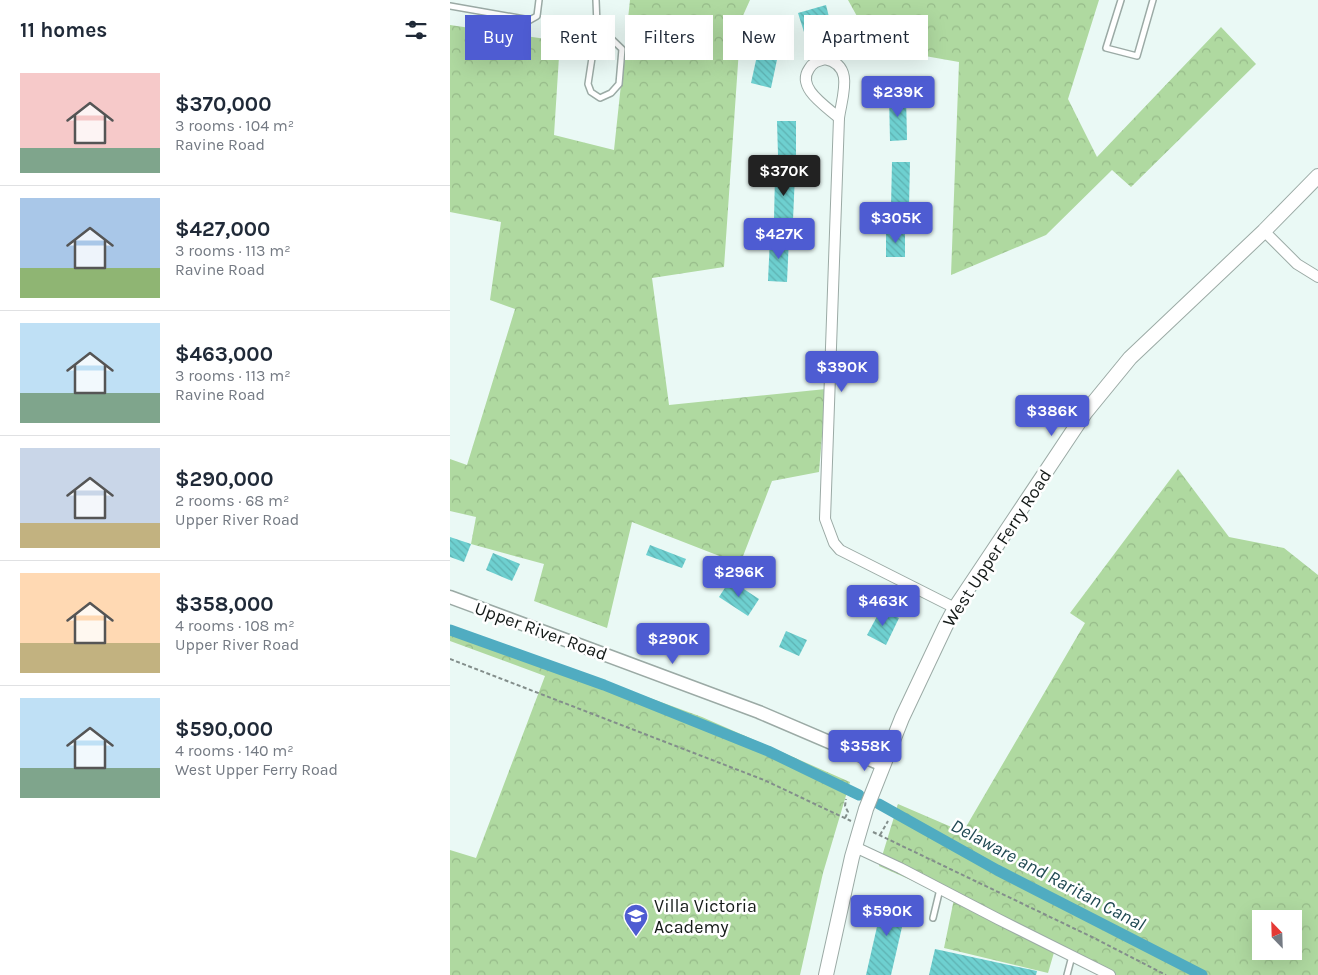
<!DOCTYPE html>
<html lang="en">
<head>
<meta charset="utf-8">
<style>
  body { margin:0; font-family:Karla,sans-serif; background:#f2f2f3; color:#1f2937; height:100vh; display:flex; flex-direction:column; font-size:19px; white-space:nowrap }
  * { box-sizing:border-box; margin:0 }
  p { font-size:16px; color:#747a83 }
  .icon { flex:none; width:28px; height:28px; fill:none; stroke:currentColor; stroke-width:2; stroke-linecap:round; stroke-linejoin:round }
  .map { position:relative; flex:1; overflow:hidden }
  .details { display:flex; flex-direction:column; background:#fff; width:450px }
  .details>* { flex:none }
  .hud { position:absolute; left:15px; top:15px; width:475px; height:45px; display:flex; gap:10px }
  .needle { width:32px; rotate:337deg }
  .controls { position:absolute; left:802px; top:910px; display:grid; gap:10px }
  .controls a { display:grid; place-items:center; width:50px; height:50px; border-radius:0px; background:#fff; box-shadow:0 5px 20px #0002; font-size:25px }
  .price { position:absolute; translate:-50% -42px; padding:0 11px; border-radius:5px; background:#4e5cd2; color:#fff; font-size:16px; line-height:32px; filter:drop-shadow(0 1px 2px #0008) }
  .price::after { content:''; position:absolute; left:50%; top:30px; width:15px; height:11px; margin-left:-8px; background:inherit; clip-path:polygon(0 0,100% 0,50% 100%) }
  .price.on { background:#222; color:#fff }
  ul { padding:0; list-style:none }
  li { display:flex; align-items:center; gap:15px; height:125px; padding:0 20px }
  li+li { border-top:1px solid #e0e1e3 }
  li span { display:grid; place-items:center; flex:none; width:140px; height:100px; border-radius:0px; color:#555 }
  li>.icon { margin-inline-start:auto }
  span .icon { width:60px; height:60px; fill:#fffc; stroke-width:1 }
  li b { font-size:21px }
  h2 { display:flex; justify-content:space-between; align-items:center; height:60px; padding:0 20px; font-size:21px }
  .tag { padding:0 18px; border-radius:0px; background:#fff; box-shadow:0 5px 20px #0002; font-size:18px; line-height:45px }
  .tag.on { background:#4e5cd2; color:#fff }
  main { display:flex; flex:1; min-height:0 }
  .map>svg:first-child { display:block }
</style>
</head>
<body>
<main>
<section class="details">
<h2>11 homes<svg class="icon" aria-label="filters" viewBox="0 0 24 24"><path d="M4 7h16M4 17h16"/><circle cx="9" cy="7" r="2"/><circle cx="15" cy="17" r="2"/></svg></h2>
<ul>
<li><span style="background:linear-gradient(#f6c9c9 75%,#7fa58c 0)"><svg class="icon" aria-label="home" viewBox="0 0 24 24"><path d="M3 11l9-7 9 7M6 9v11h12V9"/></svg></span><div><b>$370,000</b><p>3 rooms · 104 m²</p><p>Ravine Road</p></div></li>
<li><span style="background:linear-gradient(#a9c7e8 70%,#8fb573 0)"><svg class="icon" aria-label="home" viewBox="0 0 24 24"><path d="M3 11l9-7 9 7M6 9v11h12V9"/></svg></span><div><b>$427,000</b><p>3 rooms · 113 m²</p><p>Ravine Road</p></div></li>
<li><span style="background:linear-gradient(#bfe0f5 70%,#7fa58c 0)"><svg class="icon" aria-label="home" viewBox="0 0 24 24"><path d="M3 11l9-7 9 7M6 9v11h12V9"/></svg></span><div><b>$463,000</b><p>3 rooms · 113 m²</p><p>Ravine Road</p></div></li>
<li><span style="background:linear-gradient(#c9d6e8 75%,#c2b280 0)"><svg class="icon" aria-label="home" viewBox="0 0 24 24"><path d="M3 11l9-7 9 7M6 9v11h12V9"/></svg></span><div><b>$290,000</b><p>2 rooms · 68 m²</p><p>Upper River Road</p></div></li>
<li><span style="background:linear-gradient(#ffd9b3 70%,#c2b280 0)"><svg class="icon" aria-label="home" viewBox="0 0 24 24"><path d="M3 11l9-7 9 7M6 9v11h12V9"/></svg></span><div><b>$358,000</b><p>4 rooms · 108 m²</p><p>Upper River Road</p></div></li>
<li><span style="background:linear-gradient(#bfe0f5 70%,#7fa58c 0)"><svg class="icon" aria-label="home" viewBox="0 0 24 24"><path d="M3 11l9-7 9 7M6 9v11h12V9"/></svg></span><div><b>$590,000</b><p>4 rooms · 140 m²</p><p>West Upper Ferry Road</p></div></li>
</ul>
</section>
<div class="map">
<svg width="868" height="975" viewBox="0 0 868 975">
  <defs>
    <pattern id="forest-crowns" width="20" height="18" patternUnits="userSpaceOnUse" patternTransform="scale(1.25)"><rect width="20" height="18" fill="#afd9a0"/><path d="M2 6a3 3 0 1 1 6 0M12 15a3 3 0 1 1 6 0" fill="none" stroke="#96ba89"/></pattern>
    <pattern id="building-back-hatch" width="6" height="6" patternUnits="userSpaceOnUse" patternTransform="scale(1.25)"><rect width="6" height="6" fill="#6ed0d0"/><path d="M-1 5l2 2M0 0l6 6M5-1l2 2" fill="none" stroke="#5eb2b2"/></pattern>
  </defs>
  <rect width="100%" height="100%" fill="#eaf9f5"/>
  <!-- forest -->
  <g fill="url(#forest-crowns)" fill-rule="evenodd">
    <polygon points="180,0 300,0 291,20 274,267 202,278 219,405 376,389 369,472 322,481 290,564 182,522 157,628 84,601 94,564 21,544 26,517 0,511 0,459 17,465 65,309 40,300 51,222 0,212 0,25 110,41 104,135 164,150"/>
    <polygon points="398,0 649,0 618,99 647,157 771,27 806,64 681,187 662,170 596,235 501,275 509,62 424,47"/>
    <path d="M728,469L779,537L834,548L868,575V975H655L605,949L598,973L494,948L504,899L429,866L448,804L513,832L635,623L620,613ZM811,919H844V951H811Z"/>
    <polygon points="0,625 252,717 400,782 373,873 350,975 0,975 0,850 26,858 95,676 0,641"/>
  </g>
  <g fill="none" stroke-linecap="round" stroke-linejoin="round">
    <!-- canal -->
    <g stroke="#50acc1" stroke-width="11">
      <polyline points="0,630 154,685 318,751 409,795"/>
      <polyline points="429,804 547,870 752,975"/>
    </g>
  </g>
  <!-- building -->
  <g fill="url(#building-back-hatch)">
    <polygon points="376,5 381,25 354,32 348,13"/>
    <polygon points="308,51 328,55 321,88 301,83"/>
    <polygon points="439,95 456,95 457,140 440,141"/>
    <polygon points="327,121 346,121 346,155 328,155"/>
    <polygon points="442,162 460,162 459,207 441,207"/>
    <polygon points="325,174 345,174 343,220 324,220"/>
    <rect x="436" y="230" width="19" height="27"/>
    <polygon points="320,238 339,238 337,282 318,281"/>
    <polygon points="0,537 21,544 14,562 0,557"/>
    <polygon points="200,545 236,559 232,568 196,555"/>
    <polygon points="43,553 70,564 62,581 36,570"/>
    <polygon points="280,580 309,599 298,616 269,597"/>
    <polygon points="431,609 449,618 436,645 417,635"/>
    <polygon points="336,631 357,640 349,656 329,647"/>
    <polygon points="434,896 458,901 441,975 416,975"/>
    <polygon points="485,949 587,971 586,975 479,975"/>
  </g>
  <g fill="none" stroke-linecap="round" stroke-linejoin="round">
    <defs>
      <g id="service">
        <polyline points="146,0 147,25 138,84 141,92 150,98 161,93 169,84 172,49 147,25"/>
        <polyline points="671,0 656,48 687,56 703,0"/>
        <polyline points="0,6 80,20 87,16 89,0"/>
        <polyline points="483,918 490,889"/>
        <polyline points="617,975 622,956"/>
      </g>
      <g id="minor">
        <path d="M375,59C405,65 392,96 389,118C376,106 346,88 359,69C363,62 368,61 375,59Z"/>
        <polyline points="389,118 375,519 384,543 390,550 505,608"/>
        <polyline points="814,231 847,264 868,277"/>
        <polyline points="405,847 450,868 548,919 660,975"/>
      </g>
      <polyline id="tertiary" points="0,597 309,712 433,765"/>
      <polyline id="secondary" points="376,975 402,857 416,809 452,718 495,627 505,608 635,413 680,358 814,231 868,176"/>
    </defs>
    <!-- service casing -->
    <use href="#service" stroke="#9baaa5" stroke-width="8"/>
    <!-- minor casing -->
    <use href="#minor" stroke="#9baaa5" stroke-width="12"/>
    <!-- tertiary casing -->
    <use href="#tertiary" stroke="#9baaa5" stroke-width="15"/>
    <!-- secondary casing -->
    <use href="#secondary" stroke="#9baaa5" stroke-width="16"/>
    <!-- path -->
    <g stroke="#838e8b" stroke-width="2" stroke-dasharray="4 2.5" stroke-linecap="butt">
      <polyline points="0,659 314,780 401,821"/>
      <polyline points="395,818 398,812 395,806 396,799"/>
      <polyline points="423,832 644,938 716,975"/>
      <polyline points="430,835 438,821"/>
    </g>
    <!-- service -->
    <use href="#service" stroke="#fff" stroke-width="5"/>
    <!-- minor -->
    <use href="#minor" stroke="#fff" stroke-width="10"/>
    <!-- tertiary -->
    <use href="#tertiary" stroke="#fff" stroke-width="12"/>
    <!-- secondary -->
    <use href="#secondary" stroke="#fff" stroke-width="14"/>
  </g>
  <!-- icons -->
  <defs>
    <symbol id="school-pin" viewBox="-11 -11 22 30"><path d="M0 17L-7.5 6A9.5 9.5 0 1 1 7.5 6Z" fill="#4e5cd2" stroke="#fff"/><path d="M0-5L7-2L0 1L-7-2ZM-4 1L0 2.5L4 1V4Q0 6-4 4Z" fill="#fff"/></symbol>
  </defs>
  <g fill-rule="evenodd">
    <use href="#school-pin" x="172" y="902" width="28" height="38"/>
  </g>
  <g text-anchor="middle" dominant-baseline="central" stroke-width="5" stroke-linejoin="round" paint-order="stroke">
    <!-- street labels -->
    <g font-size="18" fill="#141a18" stroke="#fff">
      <text transform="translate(547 548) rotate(-57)">West Upper Ferry Road</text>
      <text transform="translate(91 631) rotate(20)">Upper River Road</text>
    </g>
    <!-- poi labels -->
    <g font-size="18" fill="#141a18" stroke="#fff" text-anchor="start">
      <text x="204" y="906">Villa Victoria<tspan x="204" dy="21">Academy</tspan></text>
    </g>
    <!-- water labels -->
    <g font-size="19" font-style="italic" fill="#204953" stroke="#fff">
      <text transform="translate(598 875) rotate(28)">Delaware and Raritan Canal</text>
    </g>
  </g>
</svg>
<div class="controls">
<a><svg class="needle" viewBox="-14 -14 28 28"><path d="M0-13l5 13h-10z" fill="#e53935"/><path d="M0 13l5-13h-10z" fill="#747a83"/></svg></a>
</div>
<b class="price" style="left:448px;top:118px">$239K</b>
<b class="price on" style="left:334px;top:197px">$370K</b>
<b class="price" style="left:446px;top:244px">$305K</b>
<b class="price" style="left:329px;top:260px">$427K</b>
<b class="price" style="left:392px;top:393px">$390K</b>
<b class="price" style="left:602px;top:437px">$386K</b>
<b class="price" style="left:289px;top:598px">$296K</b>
<b class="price" style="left:433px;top:627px">$463K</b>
<b class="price" style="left:223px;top:665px">$290K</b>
<b class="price" style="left:415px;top:772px">$358K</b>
<b class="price" style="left:437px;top:937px">$590K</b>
<div class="hud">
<a class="tag on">Buy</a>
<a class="tag">Rent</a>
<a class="tag">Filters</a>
<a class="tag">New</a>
<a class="tag">Apartment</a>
</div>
</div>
</main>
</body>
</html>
